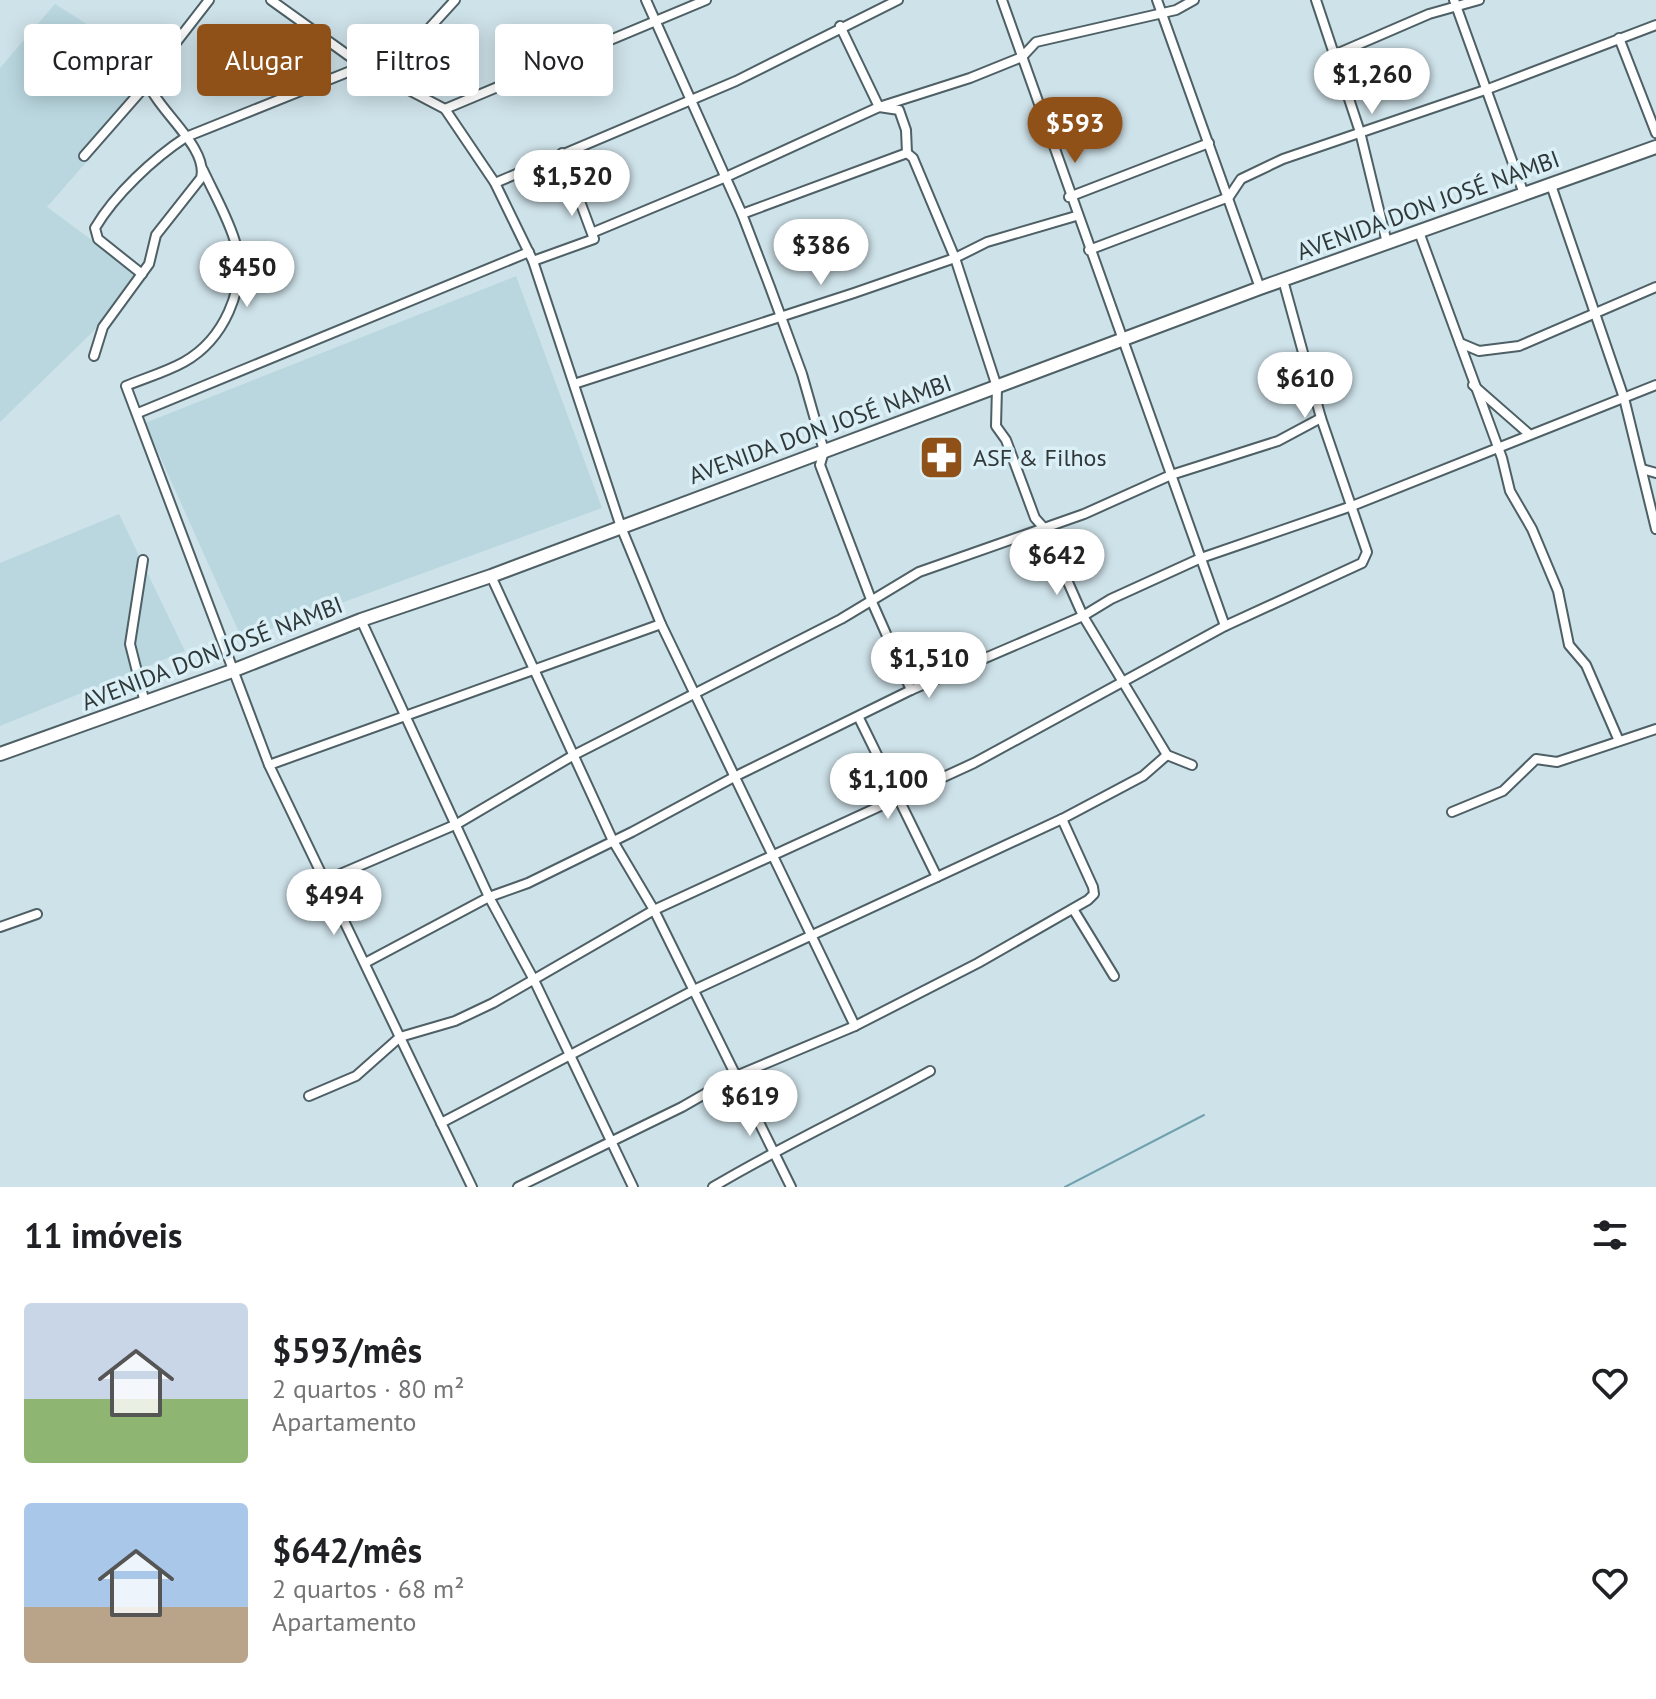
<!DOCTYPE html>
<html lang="pt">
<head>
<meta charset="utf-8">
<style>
  body { margin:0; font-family:"PT Sans",sans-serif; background:#f6f6f6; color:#202124; height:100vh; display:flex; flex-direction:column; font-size:30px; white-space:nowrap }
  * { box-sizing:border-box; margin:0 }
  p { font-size:26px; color:#757577 }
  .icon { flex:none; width:44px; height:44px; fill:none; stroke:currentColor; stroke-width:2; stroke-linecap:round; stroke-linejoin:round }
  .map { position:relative; height:1187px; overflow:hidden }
  .drawer { display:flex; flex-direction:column; background:#fff; flex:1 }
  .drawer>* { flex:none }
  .top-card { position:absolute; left:24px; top:24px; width:800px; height:72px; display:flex; gap:16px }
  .price { position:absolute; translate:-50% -68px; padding:0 18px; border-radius:28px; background:#fff; color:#222; font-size:26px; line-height:52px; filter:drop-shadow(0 2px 4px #0008) }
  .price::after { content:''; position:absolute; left:50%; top:48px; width:24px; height:18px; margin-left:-12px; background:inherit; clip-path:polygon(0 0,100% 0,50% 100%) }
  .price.selected { background:#905119; color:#fff }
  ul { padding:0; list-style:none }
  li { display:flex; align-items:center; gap:24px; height:200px; padding:0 24px }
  li span { display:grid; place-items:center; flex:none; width:224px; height:160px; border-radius:8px; color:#555 }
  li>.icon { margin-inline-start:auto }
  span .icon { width:96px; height:96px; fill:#fffc; stroke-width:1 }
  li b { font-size:34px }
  h2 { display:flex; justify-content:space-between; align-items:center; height:96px; padding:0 24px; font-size:34px }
  .chip { padding:0 28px; border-radius:8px; background:#fff; box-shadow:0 4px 20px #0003; font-size:28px; line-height:72px }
  .chip.selected { background:#905119; color:#fff }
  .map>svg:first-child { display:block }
</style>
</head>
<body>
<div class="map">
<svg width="1656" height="1187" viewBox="0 0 1656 1187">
  <rect width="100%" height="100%" fill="#cee2e9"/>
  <!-- built -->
  <g fill="#bad7e0">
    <polygon points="55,4 164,73 47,207 146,280 0,422 0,68"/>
    <polygon points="516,276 602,508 242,639 145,423"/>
    <polygon points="119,514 185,651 0,726 0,563"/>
  </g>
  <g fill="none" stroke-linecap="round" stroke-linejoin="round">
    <!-- stream -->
    <polyline stroke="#70a1af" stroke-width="2" points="1065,1187 1204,1115"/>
    <defs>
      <g id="street">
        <polyline points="271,0 363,66 445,109 495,183 533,261 621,527 661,624 855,1026"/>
        <polyline points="646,0 742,214 770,287 802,374 824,451 820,465 872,602 911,690"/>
        <polyline points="1002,0 1225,626"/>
        <polyline points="1157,0 1260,288"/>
        <polyline points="1316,0 1360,132 1387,243"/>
        <polyline points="1454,0 1524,194"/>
        <polyline points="840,26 879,107 899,110 906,130 907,153 913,158 955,258 997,387 996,426 1006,440 1035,518 1044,528 1083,616 1167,755 1192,765"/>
        <polyline points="1619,38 1656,133"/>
        <polyline points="1334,55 1429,14 1479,0"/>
        <polyline points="384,78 455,0"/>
        <polyline points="445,109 706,0"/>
        <polyline points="84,156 147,84"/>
        <path d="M203,170C214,194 229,219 236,245C247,289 223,340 184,362C166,372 145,378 126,386L269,765L472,1187"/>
        <polyline points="495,183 736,81 898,0"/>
        <polyline points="1551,185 1624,398 1656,529"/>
        <polyline points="1069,197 1209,143"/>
        <polyline points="742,214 907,153"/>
        <polyline points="594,232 726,177 879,107 970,78 1022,57 1036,42 1176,10 1194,0"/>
        <polyline points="1419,232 1502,458 1510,491 1532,529 1558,591 1569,645 1586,665 1619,741"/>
        <polyline points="1089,250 1229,197 1241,179 1283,159 1488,89 1656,25"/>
        <polyline points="533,261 594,239 562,153"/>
        <path d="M142,274L98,239L95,228C115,194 154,158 186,137L363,66"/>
        <polyline points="1460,343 1479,351 1519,346 1656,287"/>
        <path d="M94,356L103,327L149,264L156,235L201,178C209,147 156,110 147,80L209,0"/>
        <polyline points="574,384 854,293 955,258 987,242 1076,216"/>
        <polyline points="1473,385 1529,434"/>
        <polyline points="138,413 529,252"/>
        <polyline points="1642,469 1656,473"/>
        <polyline points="143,560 130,644 145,703"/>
        <polyline points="491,576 613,841 654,910 791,1187"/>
        <polyline points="361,620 489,897 534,980 633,1187"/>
        <polyline points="859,718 937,877"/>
        <polyline points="269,765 661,624"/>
        <polyline points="1452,812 1503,791 1536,759 1557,762 1656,729"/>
        <polyline points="324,881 457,824 574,755 841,619 919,572 1084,514 1171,475 1278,441 1321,418"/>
        <polyline points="1073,909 1114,976"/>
        <polyline points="0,927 37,914"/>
        <polyline points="365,963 489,897 528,883 632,832 736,776 911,690 1083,616 1111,599 1201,558 1352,506 1656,385"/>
        <polyline points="309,1096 356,1076 400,1037 455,1021 493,1003 654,910 974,763 1225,626 1362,563 1367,552 1321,418 1283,280"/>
        <polyline points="441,1123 694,990 1062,819 1143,776 1167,755"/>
        <polyline points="518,1187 682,1107 736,1076 855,1026 978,963 1088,900 1094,894 1093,887 1062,819"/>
        <path d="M713,1187C783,1145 858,1111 930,1071"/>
      </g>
      <polyline id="secondary" points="0,754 232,671 361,620 491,576 1260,288 1656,147"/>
    </defs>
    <!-- street casing -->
    <use href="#street" stroke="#4e6065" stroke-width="12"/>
    <!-- secondary casing -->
    <use href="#secondary" stroke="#4e6065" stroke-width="16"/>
    <!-- street -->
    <use href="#street" stroke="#fff" stroke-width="8"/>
    <!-- secondary -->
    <use href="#secondary" stroke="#fff" stroke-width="12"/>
  </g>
  <!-- icons -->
  <defs>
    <symbol id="pharmacy-square" viewBox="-11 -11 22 22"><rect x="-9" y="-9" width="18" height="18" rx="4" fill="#905119" stroke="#dbf0f6"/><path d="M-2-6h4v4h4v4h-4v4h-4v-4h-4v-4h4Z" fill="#fff"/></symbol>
  </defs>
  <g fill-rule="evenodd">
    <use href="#pharmacy-square" x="916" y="432" width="51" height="51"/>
  </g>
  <g text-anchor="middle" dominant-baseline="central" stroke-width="7" stroke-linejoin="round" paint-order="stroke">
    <!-- street labels -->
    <g font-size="24" fill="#30383a" stroke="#dbf0f6">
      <text transform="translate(1428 205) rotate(-20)">AVENIDA DON JOSÉ NAMBI</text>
      <text transform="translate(820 429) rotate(-20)">AVENIDA DON JOSÉ NAMBI</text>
      <text transform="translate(212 653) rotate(-21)">AVENIDA DON JOSÉ NAMBI</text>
    </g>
    <!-- poi labels -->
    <g font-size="24" fill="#30383a" stroke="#dbf0f6" text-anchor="start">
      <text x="973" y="457">ASF &amp; Filhos</text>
    </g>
  </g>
</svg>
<b class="price" style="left:1372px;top:116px">$1,260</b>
<b class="price selected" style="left:1075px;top:165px">$593</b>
<b class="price" style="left:572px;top:218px">$1,520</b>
<b class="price" style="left:821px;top:287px">$386</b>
<b class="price" style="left:247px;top:309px">$450</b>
<b class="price" style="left:1305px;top:420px">$610</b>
<b class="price" style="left:1057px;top:597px">$642</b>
<b class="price" style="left:929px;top:700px">$1,510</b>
<b class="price" style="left:888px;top:821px">$1,100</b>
<b class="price" style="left:334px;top:937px">$494</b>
<b class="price" style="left:750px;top:1138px">$619</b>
<div class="top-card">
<a class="chip">Comprar</a>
<a class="chip selected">Alugar</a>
<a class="chip">Filtros</a>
<a class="chip">Novo</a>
</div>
</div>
<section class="drawer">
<h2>11 imóveis<svg class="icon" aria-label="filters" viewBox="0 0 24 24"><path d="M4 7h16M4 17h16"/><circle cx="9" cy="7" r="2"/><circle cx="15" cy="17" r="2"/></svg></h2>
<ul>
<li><span style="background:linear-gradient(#c9d6e8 60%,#8fb573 0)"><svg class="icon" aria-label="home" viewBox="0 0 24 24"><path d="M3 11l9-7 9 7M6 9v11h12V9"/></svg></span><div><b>$593/mês</b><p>2 quartos · 80 m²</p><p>Apartamento</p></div><svg class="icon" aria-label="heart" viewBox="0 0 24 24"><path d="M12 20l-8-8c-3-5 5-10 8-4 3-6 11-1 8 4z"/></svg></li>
<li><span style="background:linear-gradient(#a9c7e8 65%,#b9a48a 0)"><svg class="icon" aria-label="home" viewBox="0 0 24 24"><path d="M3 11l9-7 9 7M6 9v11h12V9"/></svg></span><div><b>$642/mês</b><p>2 quartos · 68 m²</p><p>Apartamento</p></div><svg class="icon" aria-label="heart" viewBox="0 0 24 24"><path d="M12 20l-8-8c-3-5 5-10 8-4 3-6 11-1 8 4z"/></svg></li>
</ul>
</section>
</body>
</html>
